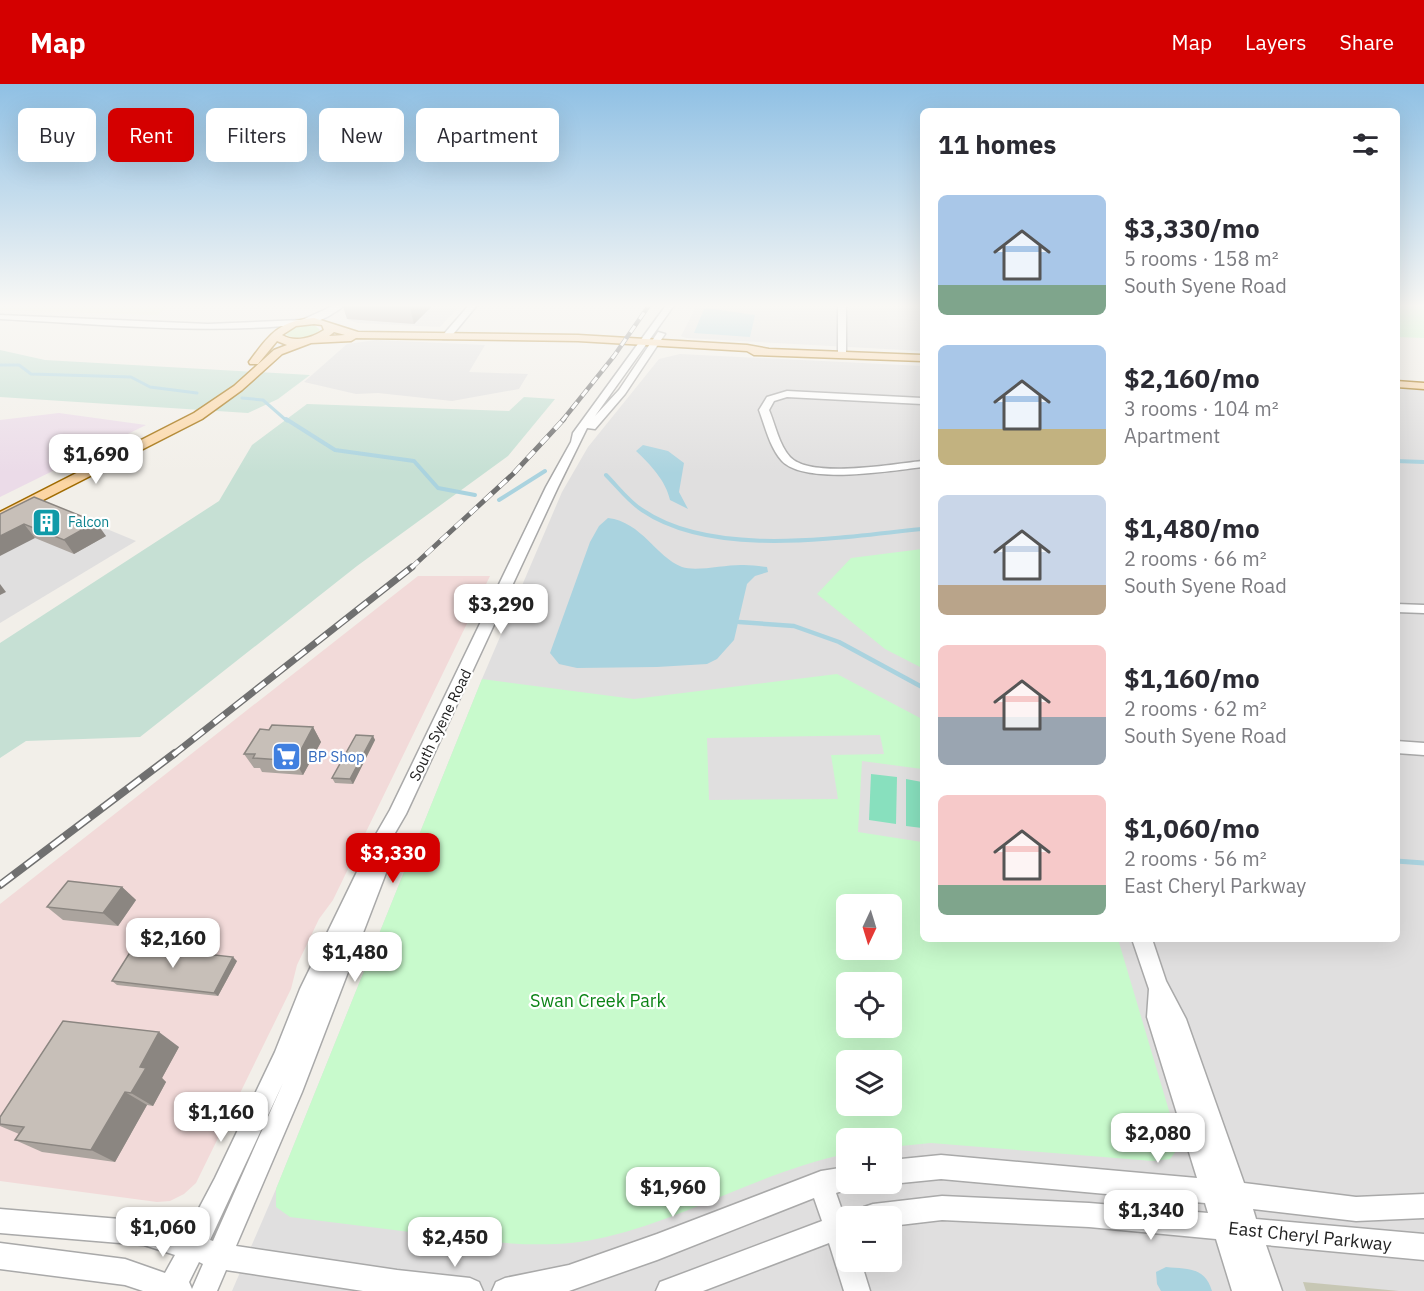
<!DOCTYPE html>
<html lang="en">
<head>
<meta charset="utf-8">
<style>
  body { margin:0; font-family:"IBM Plex Sans",sans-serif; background:#f2f2f3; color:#2b2b33; height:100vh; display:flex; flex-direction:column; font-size:22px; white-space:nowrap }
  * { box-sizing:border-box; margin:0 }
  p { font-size:20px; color:#7c7c81 }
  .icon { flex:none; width:33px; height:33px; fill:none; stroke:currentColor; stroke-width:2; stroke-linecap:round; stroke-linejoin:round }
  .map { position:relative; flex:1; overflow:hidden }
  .sheet { position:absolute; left:920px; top:24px; width:480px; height:834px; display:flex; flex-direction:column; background:#fff; border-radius:9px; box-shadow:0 6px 24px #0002 }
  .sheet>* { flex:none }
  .hud { position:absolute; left:18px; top:24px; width:570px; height:54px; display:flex; gap:12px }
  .needle { width:39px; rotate:184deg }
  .buttons { position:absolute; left:836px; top:810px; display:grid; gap:12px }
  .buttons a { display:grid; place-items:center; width:66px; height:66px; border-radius:9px; background:#fff; box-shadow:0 6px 24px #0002; font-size:30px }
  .price { position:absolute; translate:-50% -51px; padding:0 14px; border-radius:12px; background:#fff; color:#222; font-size:20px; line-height:39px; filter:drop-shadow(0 2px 3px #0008) }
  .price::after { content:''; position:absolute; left:50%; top:36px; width:18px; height:14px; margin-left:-9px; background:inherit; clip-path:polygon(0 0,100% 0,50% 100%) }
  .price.current { background:#d40000; color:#fff }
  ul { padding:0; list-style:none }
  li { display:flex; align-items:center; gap:18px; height:150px; padding:0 18px }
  li span { display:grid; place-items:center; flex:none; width:168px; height:120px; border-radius:9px; color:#555 }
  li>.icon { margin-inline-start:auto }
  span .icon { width:72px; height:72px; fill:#fffc; stroke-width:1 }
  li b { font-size:26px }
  h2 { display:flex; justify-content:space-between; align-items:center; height:72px; padding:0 18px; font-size:26px }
  .pill { padding:0 21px; border-radius:9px; background:#fff; box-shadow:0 6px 24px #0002; font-size:21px; line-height:54px }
  .pill.current { background:#d40000; color:#fff }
  header { display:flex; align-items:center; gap:36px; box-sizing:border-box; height:84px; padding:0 30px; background:#d40000; color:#fff }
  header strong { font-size:28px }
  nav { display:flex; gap:33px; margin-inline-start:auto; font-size:21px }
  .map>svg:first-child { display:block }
</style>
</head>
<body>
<header>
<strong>Map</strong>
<nav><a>Map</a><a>Layers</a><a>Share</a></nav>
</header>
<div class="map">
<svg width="1424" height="1207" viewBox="0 0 1424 1207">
  <rect width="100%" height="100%" fill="#f2efe9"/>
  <!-- residential -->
  <g fill="#e0dfdf" fill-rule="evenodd">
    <polygon points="362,220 461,220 440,243 358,239 348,236"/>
    <polygon points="695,220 922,220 922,267 686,254 681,252 694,227"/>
    <polygon points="376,256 485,261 469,288 528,290 519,305 452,317 378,309 356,310 304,298 347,260"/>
    <path d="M680,270L922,282V855H1396V305L1424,306V1207H232L276,1105L482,595L562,408L588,363L659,275ZM846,820H891V866H846ZM846,898H891V944H846ZM846,976H891V1022H846ZM846,1054H891V1100H846ZM846,1132H891V1178H846Z"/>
    <polygon points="51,422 136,457 0,539 0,448"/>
  </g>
  <!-- commercial -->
  <polygon fill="#f2dad9" points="418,492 490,492 333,816 319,835 297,881 291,905 196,1099 184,1110 170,1117 157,1118 0,1097 0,820"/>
  <!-- industrial -->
  <polygon fill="#ebdbe8" points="59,329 146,341 0,413 0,336"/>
  <!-- construction -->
  <polygon fill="#c7c7b4" points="1303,1198 1399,1207 1306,1207"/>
  <!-- farmland -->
  <polygon fill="#eef0d5" points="0,220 173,220 157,231 0,226"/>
  <!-- grass -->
  <path fill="#cdebb0" d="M304,241L316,242L320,246C312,254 297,256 286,251L291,245Z"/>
  <!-- wetland -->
  <g fill="#c6e0d4">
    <polygon points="0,266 45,276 310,291 278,315 248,329 0,313"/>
    <polygon points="524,313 555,315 508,372 357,482 140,653 26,657 0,674 0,559 219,417 252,361 307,320 509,327"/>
  </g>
  <!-- park -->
  <g fill="#c8facc" fill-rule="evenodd">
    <polygon points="1397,220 1424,220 1424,254 1397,253"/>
    <polygon points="922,465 922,584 885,565 817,510 851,474"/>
    <path d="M837,590L922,635V685L862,677L858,748L922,758V855H1118L1175,1047L1176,1067L1170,1075L1153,1077L931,1059L891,1063V1054H846V1070C763,1087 688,1134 606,1153C548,1167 492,1158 434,1151C386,1145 338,1139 290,1133L276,1123V1105L482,595L634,615ZM880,651L884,670L831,671L838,715L709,716L707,654ZM846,820H891V866H846ZM846,898H891V944H846ZM846,976H891V1022H846Z"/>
  </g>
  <!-- pitch -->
  <g fill="#88e0be">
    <polygon points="871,690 897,693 896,740 869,736"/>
    <polygon points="906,695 922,698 922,744 906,742"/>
  </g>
  <!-- parking -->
  <g fill="#e2e2e2">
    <polygon points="885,220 905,220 909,242 896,244 888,241"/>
    <polygon points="780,221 820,222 819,230 793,229 792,236 771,232 773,223 779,223"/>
  </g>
  <!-- water -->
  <g fill="#aad3df">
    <polygon points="707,224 755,231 750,253 694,249 704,225"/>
    <path d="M643,361L668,367L684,379L679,408L688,425L670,416C666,397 650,380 636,367Z"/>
    <path d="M608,434C642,438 656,473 682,483C697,488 727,480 744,481C751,481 759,482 767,483L768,488L755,492L747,500L734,556L717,575L707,580L657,583L577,584L559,580L550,569L590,458L599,442Z"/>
    <path d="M1166,1183C1188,1185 1205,1183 1212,1207H1161L1157,1200L1156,1188Z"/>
  </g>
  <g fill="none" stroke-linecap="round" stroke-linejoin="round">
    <!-- stream-far3 -->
    <g stroke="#aad3df" stroke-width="3">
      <polyline points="0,281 19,281 31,290 131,293 150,303 197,309"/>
      <polyline points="242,314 263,316 287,337"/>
    </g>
    <!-- stream-far2 -->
    <g stroke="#aad3df" stroke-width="4">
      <polyline points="286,335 335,366 414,377 438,404 475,411"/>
      <polyline points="1396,377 1424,378"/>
      <path d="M606,391C618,403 628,417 642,426C714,475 840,453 922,445"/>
      <polyline points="499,416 545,387"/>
    </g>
    <!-- stream-far1 -->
    <polyline stroke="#aad3df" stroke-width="4.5" points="739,538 794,542 839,558 922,603"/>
    <!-- stream -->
    <polyline stroke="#aad3df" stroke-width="5" points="1396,777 1424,779"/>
    <defs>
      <g id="minor">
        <path d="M337,220H346C337,228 319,239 306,240C205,251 101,240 0,235V231L208,240L302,236Z"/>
        <polygon points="470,220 478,220 449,255 443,255 443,251"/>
        <path d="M667,220H675L595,332L619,306L658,248L665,250L625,310L595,345L587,344L558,403L406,730L388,761L394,768L302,1008L236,1162L397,1186L470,1194L479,1198L483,1207H363L226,1186L217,1207H143L125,1201L0,1185V1159L125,1175L165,1189L175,1171L144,1161L0,1149V1125L144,1137L186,1149L215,1094L275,968L300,905L371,759L390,726L546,403L571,358L573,349ZM283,999L213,1157L210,1156ZM199,1178L203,1180L192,1205L189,1198Z"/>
        <polygon points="838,220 846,220 846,270 842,273 838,270"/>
        <path d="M787,307L922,314V320L787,313L774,317L769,326C775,340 779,361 790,373C811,395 893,380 922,377V383C891,387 805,401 782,377C770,364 765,342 759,326L767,313Z"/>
        <polygon points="1396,520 1424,521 1424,529 1396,528"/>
        <polygon points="1396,657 1424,659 1424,671 1396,669"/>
        <polygon points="1132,855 1152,855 1166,897 1186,935 1244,1099 1356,1113 1424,1110 1424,1134 1356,1137 1253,1125 1256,1135 1424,1150 1424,1176 1266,1161 1282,1207 1232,1207 1216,1155 1089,1143 942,1136 891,1142 891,1132 861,1132 864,1123 873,1120 942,1112 1089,1119 1208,1129 1205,1119 941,1095 891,1100 890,1100 891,1076 941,1071 1197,1094 1147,933 1149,905"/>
        <polygon points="846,1083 846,1100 856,1100 854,1103 836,1109 843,1129 855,1132 846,1132 846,1178 861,1178 870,1207 844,1207 829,1159 703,1207 656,1207 660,1198 822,1137 814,1114 657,1176 569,1207 492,1207 496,1198 505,1194 569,1181 657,1150 821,1087"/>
      </g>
      <g id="major">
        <path d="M314,234L358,248L578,251L747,261L769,265L922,271V277L754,271L747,267L578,257L356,254L351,257L311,259L282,270L242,306L202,335L0,438V428L194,329L234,302L274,266L287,261L277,257L258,280H250L249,278C269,251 278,237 314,234ZM314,240L322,241L324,246C312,254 295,259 282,251L296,242ZM334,248L345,251L329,252Z"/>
        <polygon points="1396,297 1424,299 1424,305 1396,303"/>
      </g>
    </defs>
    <!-- minor casing -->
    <use href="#minor" stroke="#a9a9a9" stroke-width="3"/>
    <!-- major casing -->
    <use href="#major" stroke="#a06b00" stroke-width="3"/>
    <!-- minor -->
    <use href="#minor" fill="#fff" fill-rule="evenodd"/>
    <!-- major -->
    <use href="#major" fill="#fcd6a4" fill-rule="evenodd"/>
    <defs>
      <polyline id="rail-far3" points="562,337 614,272 650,220"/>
      <polyline id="rail-far2" points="411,484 513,390 564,335"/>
      <polyline id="rail-far1" points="173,671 412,483"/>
      <polyline id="rail" points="0,801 175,669"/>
    </defs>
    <!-- rail-far3 casing -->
    <use href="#rail-far3" stroke="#707070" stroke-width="4.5"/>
    <!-- rail-far2 casing -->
    <use href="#rail-far2" stroke="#707070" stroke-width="5"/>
    <!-- rail-far1 casing -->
    <use href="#rail-far1" stroke="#707070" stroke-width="7"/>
    <!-- rail casing -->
    <use href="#rail" stroke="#707070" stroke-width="8"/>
    <!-- rail-far3 -->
    <use href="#rail-far3" stroke="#fff" stroke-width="3" stroke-dasharray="8" stroke-linecap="butt"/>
    <!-- rail-far2 -->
    <use href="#rail-far2" stroke="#fff" stroke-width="4" stroke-dasharray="10" stroke-linecap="butt"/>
    <!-- rail-far1 -->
    <use href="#rail-far1" stroke="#fff" stroke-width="4.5" stroke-dasharray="13" stroke-linecap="butt"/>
    <!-- rail -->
    <use href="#rail" stroke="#fff" stroke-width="5" stroke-dasharray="16" stroke-linecap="butt"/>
  </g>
  <!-- wall -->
  <g fill="#aba49e">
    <polygon points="342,220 434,220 414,240 347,235"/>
    <polygon points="0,430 106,452 74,470 35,454"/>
    <polygon points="313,643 321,658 303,691 262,688 260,684 254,684 244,670 269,646"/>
    <polygon points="373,652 375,656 353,700 335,699 332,694"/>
    <polygon points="122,803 136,816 118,842 63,836 47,823"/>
    <polygon points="237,877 218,912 117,901 112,897"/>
    <polygon points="179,963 162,994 166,998 153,1022 147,1021 115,1078 42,1068 15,1056 19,1050 0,1042 0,1033"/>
  </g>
  <!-- shaded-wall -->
  <g fill="#8b8681">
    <polygon points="409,220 434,220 414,240"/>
    <polygon points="96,438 106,452 74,470 64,456"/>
    <polygon points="24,440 35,454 0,472 0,452"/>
    <polygon points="0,500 6,508 0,511"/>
    <polygon points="313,643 321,658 303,691 295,677"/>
    <polygon points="373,652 375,656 353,700 350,695"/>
    <polygon points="122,803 136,816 118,842 103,829"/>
    <polygon points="233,873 237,877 218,912 214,909"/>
    <polygon points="159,948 179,963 162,994 166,998 153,1022 131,1009 140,983"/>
    <polygon points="125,1008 147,1021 115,1078 91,1066"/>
  </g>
  <!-- building -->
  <g fill="#c7bfb8" stroke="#8b8681" stroke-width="1.5">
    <polygon points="34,413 96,438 64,456 24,440 0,452 0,430"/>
    <polygon points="272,641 313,643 295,677 253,674 255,670 244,670 260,645 269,646"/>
    <polygon points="356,651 373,652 350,695 332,694"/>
    <polygon points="68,797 122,803 103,829 47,823"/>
    <polygon points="134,862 233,873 214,909 112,897"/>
    <polygon points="63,937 159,948 140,983 146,984 131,1009 125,1008 91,1066 15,1056 24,1043 0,1040 0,1033"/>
  </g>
  <!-- sky -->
  <linearGradient id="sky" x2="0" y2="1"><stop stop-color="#8fc0e4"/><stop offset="0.57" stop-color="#f9f8f5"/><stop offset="1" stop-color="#f9f8f5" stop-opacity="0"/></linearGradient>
  <rect width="1424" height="389" fill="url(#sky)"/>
  <!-- icons -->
  <defs>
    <symbol id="building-square" viewBox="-11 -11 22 22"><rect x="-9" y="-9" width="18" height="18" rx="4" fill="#0f9aa8" stroke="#fff"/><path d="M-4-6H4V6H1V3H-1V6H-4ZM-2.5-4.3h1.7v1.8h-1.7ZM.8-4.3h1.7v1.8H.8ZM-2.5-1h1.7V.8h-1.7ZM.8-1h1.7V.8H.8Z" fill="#fff"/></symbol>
    <symbol id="supermarket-square" viewBox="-11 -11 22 22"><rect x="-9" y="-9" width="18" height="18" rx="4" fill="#3f7fe0" stroke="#fff"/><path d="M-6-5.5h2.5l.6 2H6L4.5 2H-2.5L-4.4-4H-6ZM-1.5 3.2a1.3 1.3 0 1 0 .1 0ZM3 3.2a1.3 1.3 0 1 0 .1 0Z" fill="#fff"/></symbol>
  </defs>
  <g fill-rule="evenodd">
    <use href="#building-square" x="30" y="422" width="33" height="33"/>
    <use href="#supermarket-square" x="270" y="656" width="33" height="33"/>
  </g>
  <g text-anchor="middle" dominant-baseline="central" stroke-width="4.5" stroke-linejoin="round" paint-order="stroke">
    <!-- far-culture labels -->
    <g font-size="14" fill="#0d838f" stroke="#fff" text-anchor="start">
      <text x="68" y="438">Falcon</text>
    </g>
    <!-- street labels -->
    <g font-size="15" fill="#222" stroke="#fff">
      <text transform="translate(440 641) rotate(-64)">South Syene Road</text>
    </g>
    <!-- shop labels -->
    <g font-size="15" fill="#366cbe" stroke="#fff" text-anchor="start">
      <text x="308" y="672">BP Shop</text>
    </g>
    <!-- near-park labels -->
    <g font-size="18" fill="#0c8416" stroke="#fff">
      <text x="598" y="916">Swan Creek Park</text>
    </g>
    <!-- near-street labels -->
    <g font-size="18" fill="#222" stroke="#fff">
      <text transform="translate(1310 1152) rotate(6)">East Cheryl Parkway</text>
    </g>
  </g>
</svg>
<div class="buttons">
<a><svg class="needle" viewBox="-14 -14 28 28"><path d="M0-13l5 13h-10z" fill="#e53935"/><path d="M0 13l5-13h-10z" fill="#7c7c81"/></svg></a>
<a><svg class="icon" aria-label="locate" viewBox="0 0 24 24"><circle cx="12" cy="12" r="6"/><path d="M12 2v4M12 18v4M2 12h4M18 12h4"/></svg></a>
<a><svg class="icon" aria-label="layers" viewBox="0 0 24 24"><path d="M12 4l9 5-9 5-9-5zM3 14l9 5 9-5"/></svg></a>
<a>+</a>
<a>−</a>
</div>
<b class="price" style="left:96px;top:401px">$1,690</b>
<b class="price" style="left:501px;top:551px">$3,290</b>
<b class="price current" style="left:393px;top:800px">$3,330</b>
<b class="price" style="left:173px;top:885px">$2,160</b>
<b class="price" style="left:355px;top:899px">$1,480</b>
<b class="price" style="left:221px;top:1059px">$1,160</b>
<b class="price" style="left:1158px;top:1080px">$2,080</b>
<b class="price" style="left:673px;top:1134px">$1,960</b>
<b class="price" style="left:1151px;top:1157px">$1,340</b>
<b class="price" style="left:163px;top:1174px">$1,060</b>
<b class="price" style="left:455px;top:1184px">$2,450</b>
<div class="hud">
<a class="pill">Buy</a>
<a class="pill current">Rent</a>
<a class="pill">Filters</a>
<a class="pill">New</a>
<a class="pill">Apartment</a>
</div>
<section class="sheet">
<h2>11 homes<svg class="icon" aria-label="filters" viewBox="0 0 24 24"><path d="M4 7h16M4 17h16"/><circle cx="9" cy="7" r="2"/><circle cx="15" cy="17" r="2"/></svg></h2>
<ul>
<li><span style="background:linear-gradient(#a9c7e8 75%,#7fa58c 0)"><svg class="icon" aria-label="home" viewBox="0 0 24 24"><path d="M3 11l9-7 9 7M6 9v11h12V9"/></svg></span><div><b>$3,330/mo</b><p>5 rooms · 158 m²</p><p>South Syene Road</p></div></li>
<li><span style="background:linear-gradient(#a9c7e8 70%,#c2b280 0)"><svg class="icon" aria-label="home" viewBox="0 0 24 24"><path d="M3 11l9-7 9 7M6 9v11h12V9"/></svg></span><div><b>$2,160/mo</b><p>3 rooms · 104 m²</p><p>Apartment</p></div></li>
<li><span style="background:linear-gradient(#c9d6e8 75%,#b9a48a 0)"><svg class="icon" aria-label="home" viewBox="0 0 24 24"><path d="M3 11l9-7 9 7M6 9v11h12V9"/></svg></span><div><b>$1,480/mo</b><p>2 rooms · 66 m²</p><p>South Syene Road</p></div></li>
<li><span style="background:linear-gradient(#f6c9c9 60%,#9aa5b1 0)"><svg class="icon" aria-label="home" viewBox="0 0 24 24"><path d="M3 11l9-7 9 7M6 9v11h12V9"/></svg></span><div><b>$1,160/mo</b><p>2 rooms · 62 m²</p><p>South Syene Road</p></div></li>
<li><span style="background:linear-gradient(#f6c9c9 75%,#7fa58c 0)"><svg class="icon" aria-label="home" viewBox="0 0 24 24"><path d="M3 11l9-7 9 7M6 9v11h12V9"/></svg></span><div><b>$1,060/mo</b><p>2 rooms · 56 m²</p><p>East Cheryl Parkway</p></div></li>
</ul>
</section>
</div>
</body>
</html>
